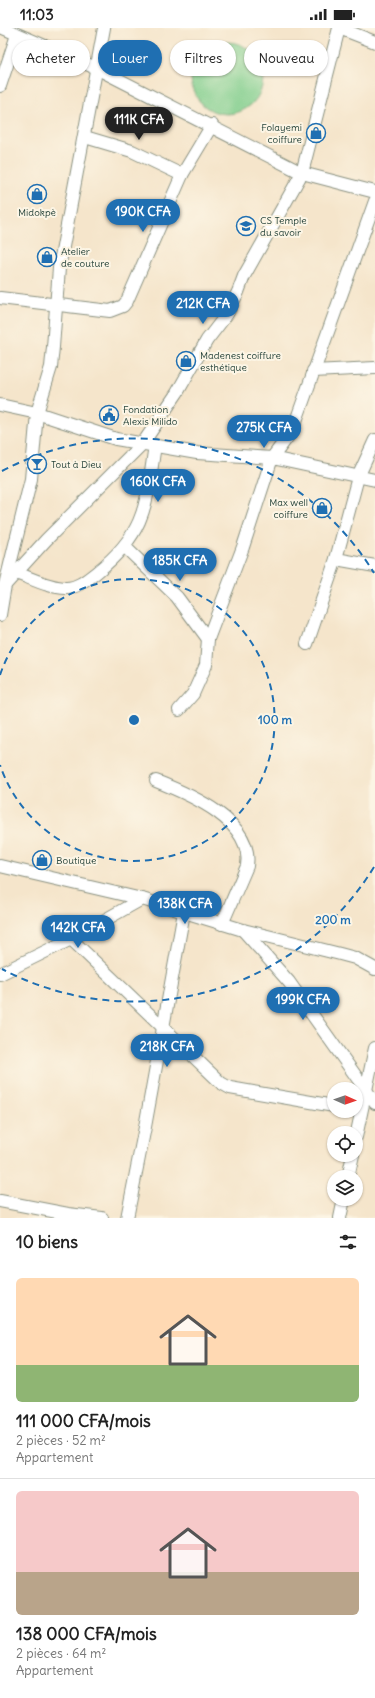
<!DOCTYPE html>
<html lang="fr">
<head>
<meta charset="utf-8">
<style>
  body { margin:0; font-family:Delius,sans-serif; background:#f6f6f6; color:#222; height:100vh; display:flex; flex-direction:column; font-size:15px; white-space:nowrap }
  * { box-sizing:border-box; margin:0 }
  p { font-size:13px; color:#767676 }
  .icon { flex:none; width:22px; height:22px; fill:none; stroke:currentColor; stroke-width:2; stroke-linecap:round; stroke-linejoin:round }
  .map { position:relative; height:1190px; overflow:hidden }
  .panel { display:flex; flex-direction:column; background:#fff; flex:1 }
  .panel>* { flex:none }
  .banner { position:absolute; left:12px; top:12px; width:351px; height:36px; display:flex; gap:8px }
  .needle { width:26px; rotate:92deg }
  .tools { position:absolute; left:327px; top:1054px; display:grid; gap:8px }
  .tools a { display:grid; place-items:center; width:36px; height:36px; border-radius:50%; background:#fff; box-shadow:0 1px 3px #0004; font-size:20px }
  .price { position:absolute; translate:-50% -34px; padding:0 9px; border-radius:14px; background:#1f6fb2; color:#fff; font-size:13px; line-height:26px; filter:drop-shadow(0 1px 2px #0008) }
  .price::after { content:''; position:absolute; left:50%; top:24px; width:12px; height:9px; margin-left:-6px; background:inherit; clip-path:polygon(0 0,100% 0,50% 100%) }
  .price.on { background:#222; color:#fff }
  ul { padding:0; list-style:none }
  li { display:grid; align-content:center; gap:8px; height:212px; padding:0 16px }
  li+li { border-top:1px solid #e0e0e0 }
  li span { display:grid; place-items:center; height:124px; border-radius:6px; color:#555 }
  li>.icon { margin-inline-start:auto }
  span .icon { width:72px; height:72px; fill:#fffc; stroke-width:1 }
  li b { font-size:17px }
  h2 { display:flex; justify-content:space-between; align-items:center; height:48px; padding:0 16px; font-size:17px }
  .pill { padding:0 14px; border-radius:18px; background:#fff; box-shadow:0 1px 3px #0004; font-size:14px; line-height:36px }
  .pill.on { background:#1f6fb2; color:#fff }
  .status { display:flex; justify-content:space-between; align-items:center; height:28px; padding:0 20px; background:#fff; direction:ltr }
  .status svg { height:11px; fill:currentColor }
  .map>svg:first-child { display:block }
</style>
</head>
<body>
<div class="status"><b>11:03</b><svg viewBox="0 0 49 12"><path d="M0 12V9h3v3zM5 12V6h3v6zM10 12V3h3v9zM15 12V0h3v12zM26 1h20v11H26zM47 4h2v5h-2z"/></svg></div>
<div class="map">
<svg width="375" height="1190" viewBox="0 0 375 1190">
  <rect width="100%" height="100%" fill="#fcf5e5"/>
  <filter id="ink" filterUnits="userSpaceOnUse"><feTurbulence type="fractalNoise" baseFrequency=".025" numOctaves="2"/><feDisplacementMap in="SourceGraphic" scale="8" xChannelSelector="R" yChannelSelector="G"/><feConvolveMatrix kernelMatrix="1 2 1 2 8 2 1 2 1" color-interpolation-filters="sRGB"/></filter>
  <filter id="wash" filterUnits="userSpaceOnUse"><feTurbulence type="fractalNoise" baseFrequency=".012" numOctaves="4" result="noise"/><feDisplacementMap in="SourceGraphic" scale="16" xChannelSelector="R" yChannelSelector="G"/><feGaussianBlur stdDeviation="0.9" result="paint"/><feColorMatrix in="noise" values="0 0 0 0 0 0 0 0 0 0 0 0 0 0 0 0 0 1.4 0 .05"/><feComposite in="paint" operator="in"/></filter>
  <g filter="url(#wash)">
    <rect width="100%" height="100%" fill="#f5e5cb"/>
    <!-- green -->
    <circle fill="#81ce8d" stroke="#508660" cx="227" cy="50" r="36"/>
  </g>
  <g filter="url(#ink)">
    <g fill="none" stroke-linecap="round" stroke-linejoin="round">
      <defs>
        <g id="minor">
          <polyline points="3,0 96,40 302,145 375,164"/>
          <polyline points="339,0 375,14"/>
          <polyline points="0,58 17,7"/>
          <polyline points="85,109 132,123 182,147"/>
          <polyline points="0,270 110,283 123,278 127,273 182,147 212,97"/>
          <polyline points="313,343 375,340"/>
          <polyline points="0,377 37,385 116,411 197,425 272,430 375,452"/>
          <polyline points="125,519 177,569 208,611"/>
          <polyline points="336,531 375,538"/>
          <path d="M16,545C31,550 49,560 66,560C78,560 88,551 97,544C147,504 146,476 155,417"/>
          <polyline points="5,557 46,512 143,415 177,365 207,312 227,286 238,264 244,248 302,145 339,0"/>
          <polyline points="0,587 5,557 31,451 37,385 51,339 53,319 59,240 104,0"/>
          <polyline points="307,616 336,531 358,449 375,412"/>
          <polyline points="179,682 193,666 206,637 208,611 243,519 272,430 292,403 296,393 375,173"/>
          <path d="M156,753C189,766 254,793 247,838L222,896"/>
          <polyline points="0,838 142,871 243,902 340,926 355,930 375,941"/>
          <polyline points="243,902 289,954 375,1075"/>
          <polyline points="71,911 221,1055 230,1060 334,1078"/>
          <polyline points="0,946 71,911 142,871"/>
          <polyline points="356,1109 375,1020"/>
          <polyline points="348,1149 353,1127"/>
          <polyline points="0,1173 68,1186 102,1190"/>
          <polyline points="127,1190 145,1099 184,884"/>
          <polyline points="340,1190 344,1171"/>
        </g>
      </defs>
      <!-- minor casing -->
      <use href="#minor" stroke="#8a9180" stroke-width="14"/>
      <!-- minor -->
      <use href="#minor" stroke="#fff" stroke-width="12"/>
    </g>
  </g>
  <!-- distance rings -->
  <g fill="none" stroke="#1f6fb2" stroke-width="2" stroke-dasharray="7 5">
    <path d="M0 647A141 141 0 1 1 0 737"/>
    <path d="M374 839A282 282 0 0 1 2 941M2 443A282 282 0 0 1 374 545"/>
  </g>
  <!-- icons -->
  <defs>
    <symbol id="shop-ring" viewBox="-11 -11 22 22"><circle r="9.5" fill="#fcf5e5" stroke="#1f6fb2" stroke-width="1.5"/><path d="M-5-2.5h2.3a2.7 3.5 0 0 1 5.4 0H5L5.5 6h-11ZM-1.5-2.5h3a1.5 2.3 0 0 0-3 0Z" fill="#1f6fb2"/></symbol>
    <symbol id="school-ring" viewBox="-11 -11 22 22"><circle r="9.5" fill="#fcf5e5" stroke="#1f6fb2" stroke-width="1.5"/><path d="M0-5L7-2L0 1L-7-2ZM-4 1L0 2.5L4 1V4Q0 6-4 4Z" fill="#1f6fb2"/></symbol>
    <symbol id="civic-ring" viewBox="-11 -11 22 22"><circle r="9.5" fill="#fcf5e5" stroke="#1f6fb2" stroke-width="1.5"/><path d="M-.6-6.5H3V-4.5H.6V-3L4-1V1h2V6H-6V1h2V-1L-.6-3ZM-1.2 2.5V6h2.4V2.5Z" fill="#1f6fb2"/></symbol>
    <symbol id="bar-ring" viewBox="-11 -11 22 22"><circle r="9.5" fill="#fcf5e5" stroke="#1f6fb2" stroke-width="1.5"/><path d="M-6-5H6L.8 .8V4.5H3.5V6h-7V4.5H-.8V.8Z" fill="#1f6fb2"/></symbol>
  </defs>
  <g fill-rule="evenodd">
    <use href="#shop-ring" x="305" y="94" width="22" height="22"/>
    <use href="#shop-ring" x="26" y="155" width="22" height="22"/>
    <use href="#school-ring" x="235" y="187" width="22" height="22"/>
    <use href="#shop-ring" x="36" y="218" width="22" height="22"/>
    <use href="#shop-ring" x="175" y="322" width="22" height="22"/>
    <use href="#civic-ring" x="98" y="376" width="22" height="22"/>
    <use href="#bar-ring" x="26" y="425" width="22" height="22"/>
    <use href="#shop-ring" x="311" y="469" width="22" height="22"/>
    <use href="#shop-ring" x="31" y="821" width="22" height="22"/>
  </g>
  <g text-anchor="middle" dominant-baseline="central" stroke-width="4" stroke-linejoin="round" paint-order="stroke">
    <!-- poi labels -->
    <g font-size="10" fill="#1f3d34" stroke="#fcf5e5" text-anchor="start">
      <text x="302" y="99" text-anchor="end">Folayemi<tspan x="302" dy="12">coiffure</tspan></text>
      <text x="37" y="184" text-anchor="middle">Midokpè</text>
      <text x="260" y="192">CS Temple<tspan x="260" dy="12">du savoir</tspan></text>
      <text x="61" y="223">Atelier<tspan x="61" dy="12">de couture</tspan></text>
      <text x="200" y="327">Madenest coiffure<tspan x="200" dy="12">esthétique</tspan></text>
      <text x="123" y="381">Fondation<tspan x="123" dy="12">Alexis Milido</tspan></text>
      <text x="51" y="436">Tout à Dieu</text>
      <text x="308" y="474" text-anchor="end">Max well<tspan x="308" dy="12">coiffure</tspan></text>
      <text x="56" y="832">Boutique</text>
    </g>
  </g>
  <circle cx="134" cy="692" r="6" fill="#1f6fb2" stroke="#fcf5e5" stroke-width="2"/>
  <g font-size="12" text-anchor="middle" font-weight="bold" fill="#1f6fb2" stroke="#fcf5e5" stroke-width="4" stroke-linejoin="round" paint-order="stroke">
    <text x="275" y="696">100 m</text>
    <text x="333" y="896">200 m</text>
  </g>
</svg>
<div class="tools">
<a><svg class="needle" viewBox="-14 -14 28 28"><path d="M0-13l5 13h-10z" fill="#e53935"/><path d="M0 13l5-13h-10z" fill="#767676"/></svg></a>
<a><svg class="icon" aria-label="locate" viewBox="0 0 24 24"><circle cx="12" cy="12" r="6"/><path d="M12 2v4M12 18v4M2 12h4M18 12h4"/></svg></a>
<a><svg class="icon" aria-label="layers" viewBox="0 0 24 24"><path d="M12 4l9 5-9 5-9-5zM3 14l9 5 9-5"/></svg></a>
</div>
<b class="price on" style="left:139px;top:113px">111K CFA</b>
<b class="price" style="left:143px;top:205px">190K CFA</b>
<b class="price" style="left:203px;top:297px">212K CFA</b>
<b class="price" style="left:264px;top:421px">275K CFA</b>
<b class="price" style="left:158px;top:475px">160K CFA</b>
<b class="price" style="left:180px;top:554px">185K CFA</b>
<b class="price" style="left:185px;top:897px">138K CFA</b>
<b class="price" style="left:78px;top:921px">142K CFA</b>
<b class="price" style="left:303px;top:993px">199K CFA</b>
<b class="price" style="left:167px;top:1040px">218K CFA</b>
<div class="banner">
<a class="pill">Acheter</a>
<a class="pill on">Louer</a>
<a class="pill">Filtres</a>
<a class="pill">Nouveau</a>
</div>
</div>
<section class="panel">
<h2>10 biens<svg class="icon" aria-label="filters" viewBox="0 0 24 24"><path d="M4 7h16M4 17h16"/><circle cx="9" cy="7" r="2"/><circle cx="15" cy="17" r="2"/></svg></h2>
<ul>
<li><span style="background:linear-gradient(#ffd9b3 70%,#8fb573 0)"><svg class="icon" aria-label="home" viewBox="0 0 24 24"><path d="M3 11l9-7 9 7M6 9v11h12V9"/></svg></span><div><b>111 000 CFA/mois</b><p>2 pièces · 52 m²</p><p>Appartement</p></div></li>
<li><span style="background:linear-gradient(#f6c9c9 65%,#b9a48a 0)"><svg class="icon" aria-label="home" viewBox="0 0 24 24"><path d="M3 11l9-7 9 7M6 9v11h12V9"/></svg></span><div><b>138 000 CFA/mois</b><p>2 pièces · 64 m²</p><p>Appartement</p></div></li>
</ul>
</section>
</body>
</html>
